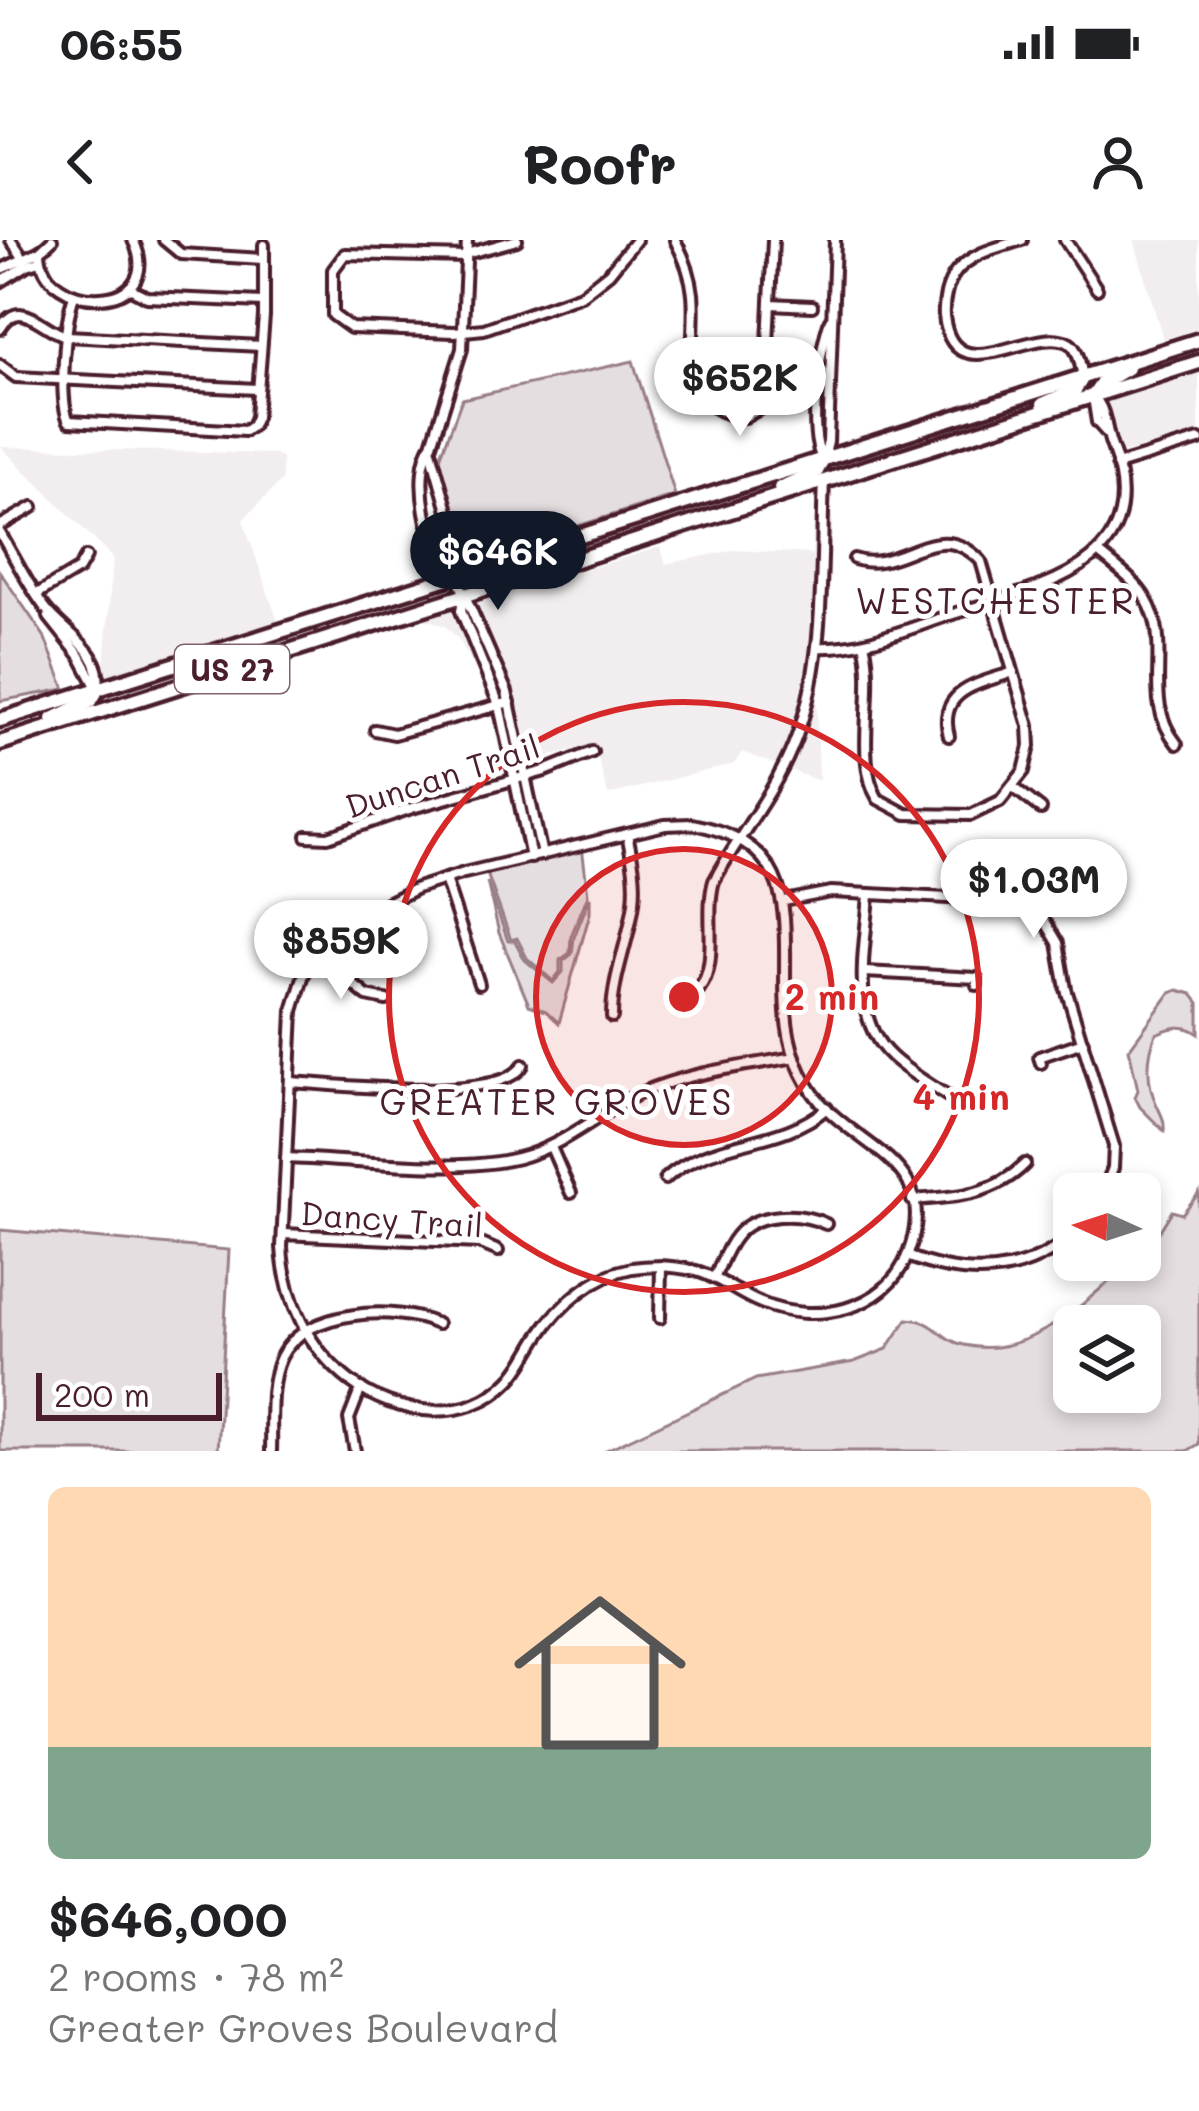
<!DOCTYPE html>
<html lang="en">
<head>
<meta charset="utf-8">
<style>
  body { margin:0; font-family:Mali,sans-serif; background:#f2f2f2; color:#202124; height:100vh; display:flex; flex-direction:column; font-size:45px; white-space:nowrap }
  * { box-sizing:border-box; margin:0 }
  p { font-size:39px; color:#757577 }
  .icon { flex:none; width:66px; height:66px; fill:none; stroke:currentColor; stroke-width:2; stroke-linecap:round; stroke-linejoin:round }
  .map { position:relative; height:1211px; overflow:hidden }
  .drawer { display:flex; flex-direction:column; background:#fff; flex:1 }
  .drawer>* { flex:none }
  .needle { width:78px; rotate:273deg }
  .fabs { position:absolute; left:1053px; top:933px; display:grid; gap:24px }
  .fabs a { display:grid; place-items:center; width:108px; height:108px; border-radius:18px; background:#fff; box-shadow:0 6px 18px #0003; font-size:60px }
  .scale { position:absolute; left:36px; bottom:30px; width:186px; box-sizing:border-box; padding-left:12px; border:6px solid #4a1f2b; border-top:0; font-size:33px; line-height:42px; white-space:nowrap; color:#4a1f2b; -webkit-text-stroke:9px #fff; paint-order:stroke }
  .price { position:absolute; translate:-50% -102px; padding:0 27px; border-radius:42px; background:#fff; color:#222; font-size:39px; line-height:78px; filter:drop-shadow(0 3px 6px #0008) }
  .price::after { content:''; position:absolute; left:50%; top:72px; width:36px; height:27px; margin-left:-18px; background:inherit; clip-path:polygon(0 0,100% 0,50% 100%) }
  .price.current { background:#111827; color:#fff }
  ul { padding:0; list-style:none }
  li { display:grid; align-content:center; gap:24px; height:636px; padding:0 48px }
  li span { display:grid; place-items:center; height:372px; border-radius:18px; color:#555 }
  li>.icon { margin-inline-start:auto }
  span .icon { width:216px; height:216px; fill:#fffc; stroke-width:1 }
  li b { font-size:51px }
  .status { display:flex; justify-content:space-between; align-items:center; height:84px; padding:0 60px; background:#fff; direction:ltr }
  .status svg { height:33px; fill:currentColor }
  header { display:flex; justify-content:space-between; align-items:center; height:156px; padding:0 48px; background:#fff; font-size:54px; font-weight:700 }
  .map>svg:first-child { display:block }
</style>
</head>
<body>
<div class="status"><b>06:55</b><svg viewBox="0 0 49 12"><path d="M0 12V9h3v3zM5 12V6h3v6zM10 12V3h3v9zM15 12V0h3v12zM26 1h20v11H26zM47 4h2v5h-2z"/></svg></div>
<header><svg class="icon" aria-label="back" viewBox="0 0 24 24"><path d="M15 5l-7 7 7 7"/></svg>Roofr<svg class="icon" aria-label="person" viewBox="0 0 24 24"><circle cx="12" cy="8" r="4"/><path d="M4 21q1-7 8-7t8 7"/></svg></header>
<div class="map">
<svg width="1199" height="1211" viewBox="0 0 1199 1211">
  <rect width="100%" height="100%" fill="#fff"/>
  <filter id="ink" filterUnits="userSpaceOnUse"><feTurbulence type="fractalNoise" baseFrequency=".00833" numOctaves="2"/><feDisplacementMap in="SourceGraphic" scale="24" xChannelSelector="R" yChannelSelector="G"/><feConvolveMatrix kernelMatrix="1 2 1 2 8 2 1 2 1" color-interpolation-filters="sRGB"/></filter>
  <g filter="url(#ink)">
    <!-- built -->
    <g fill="#f2eeef">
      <polygon points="1134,0 1199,0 1199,88 1163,99"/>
      <polygon points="1199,131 1199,192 1123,213 1106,162"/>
      <polygon points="1,207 274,214 282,218 282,240 243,280 278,382 103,437 113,318"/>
      <polygon points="829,253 833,284 816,434 819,541 742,512 734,524 608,555 594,504 535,520 499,420 475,428 459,400 445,386 425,379 660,307 666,324 734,310 812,314 815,258"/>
    </g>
    <!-- green -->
    <g fill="#e5dee0" stroke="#987e86" stroke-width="3" fill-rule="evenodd">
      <polygon points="633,121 675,255 474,319 463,312 440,218 462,159"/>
      <polygon points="0,332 44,396 65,449 0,461"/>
      <polygon points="582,606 588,655 571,696 570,713 560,720 560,732 553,741 527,718 517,698 511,700 485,628"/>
      <polygon points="487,642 508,701 515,701 525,720 553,743 563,732 563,721 572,714 574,697 590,657 590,673 559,783 546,771 529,765 499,693"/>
      <path d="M1178,750L1192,754L1199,763V794C1185,783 1171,787 1156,794C1147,816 1146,841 1156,863C1161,875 1165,879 1164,891L1140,867L1135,857L1138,850L1129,809L1170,753Z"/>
      <path d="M1199,953V1204L1187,1211H604L756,1139L854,1122L887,1109L907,1079C937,1080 938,1099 964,1105C1030,1121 1088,1059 1133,1020H1140V1014L1152,1003L1172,971L1182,974ZM1074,1086H1140V1152H1074Z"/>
      <polygon points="0,990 229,1010 218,1211 0,1211"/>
    </g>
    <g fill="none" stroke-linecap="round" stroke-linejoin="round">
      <defs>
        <g id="minor">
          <polyline points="11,0 22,16"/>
          <path d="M52,0L40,11C41,77 169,74 133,0"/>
          <polyline points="164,0 181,14 263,19"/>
          <path d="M675,0C684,17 691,34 693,54C698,102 673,170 745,177L765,166L773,0"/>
          <path d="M1022,0C1000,7 972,12 956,32C947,44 943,61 944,76C953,155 1032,83 1069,103C1079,109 1080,126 1083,136"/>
          <polyline points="1065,0 1097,49"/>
          <polyline points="466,14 517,0"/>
          <polyline points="466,17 345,14 333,30 333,75 351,88 454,92 484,89 581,55 609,33 636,0"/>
          <polyline points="0,30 40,11"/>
          <polyline points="0,42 27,25 40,21"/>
          <polyline points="129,48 147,57 263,62"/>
          <path d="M74,56C65,79 58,161 69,181L245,191L252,186L256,177L264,76V5"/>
          <polyline points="770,64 812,66"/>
          <path d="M0,89C21,54 42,91 67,96L261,106"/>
          <polyline points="0,125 16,137 257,149"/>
          <polyline points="1093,157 1097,182 1106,192"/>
          <polyline points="430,207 461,317 456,335"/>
          <path d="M822,218C807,192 820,109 830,80"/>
          <polyline points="824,218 828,202 835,0"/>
          <polyline points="1117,225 1199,200"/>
          <polyline points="0,286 33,267"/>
          <path d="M0,293C15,318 28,346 46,369C66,394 104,411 98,448"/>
          <path d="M1099,313C1115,327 1135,340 1146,359C1175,407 1139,457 1177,504"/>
          <path d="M854,319C901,335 936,274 981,321L1029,486L1030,506L1024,531L1000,561L971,575L906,574L878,559C853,519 877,451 864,403"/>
          <path d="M455,334C427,318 411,230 432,204L462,109L467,0"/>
          <polyline points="457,337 507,452 542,615"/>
          <polyline points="37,354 79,329 86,317"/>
          <polyline points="463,358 461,371 499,465 531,618"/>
          <polyline points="49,377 80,416 97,448"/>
          <path d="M817,407C862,409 907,389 950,375C1033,348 1158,329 1112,207C1105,190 1107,171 1094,157"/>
          <polyline points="375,490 394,494 510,462"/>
          <path d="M949,496C937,451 977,444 1011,433"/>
          <polyline points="1013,547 1041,569"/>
          <path d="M692,584C808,605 780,688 786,771C788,805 799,837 821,863C865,912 941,925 908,1014C886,1072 813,1085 761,1063C738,1054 719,1037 696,1031C675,1026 653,1025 632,1028C594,1035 560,1064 539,1096C529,1111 522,1128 509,1141C466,1185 396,1176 350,1141C308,1108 285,1061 282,1007L293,771L304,734L324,704L351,681L417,648L464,633L665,585Z"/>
          <polyline points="307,596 328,597 412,568 545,531 592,512"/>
          <polyline points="445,639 479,744"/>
          <path d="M869,654C866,706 848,776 891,816C911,835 938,849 960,864"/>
          <polyline points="784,661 831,652 1007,661 1028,667 1042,676 1058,703 1066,749 1114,906 1113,928 1103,954"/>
          <polyline points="294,695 367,756 386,760"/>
          <polyline points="865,732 977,738 977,745"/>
          <path d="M699,749C720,722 704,674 714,641C739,595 773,555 793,506C827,424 820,328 824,241"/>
          <path d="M612,777C612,736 629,702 634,662C637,638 632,617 627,594"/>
          <polyline points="1041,823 1039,817 1083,802"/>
          <path d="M290,842C335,844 501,864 523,825"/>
          <polyline points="551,907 571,953"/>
          <path d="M286,918C354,920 455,934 518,918C565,906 598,873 641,853C689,832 744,826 795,817"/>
          <path d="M665,939C711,897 779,909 827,868"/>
          <path d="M912,960C955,957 993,956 1025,924"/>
          <polyline points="283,994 479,1003 498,1011"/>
          <path d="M907,1016C966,1039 1024,1038 1074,994"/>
          <path d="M714,1038C721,1024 726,1008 736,996C756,971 800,972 826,984"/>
          <polyline points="660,1078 661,1026"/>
          <path d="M271,1211C272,1181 268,1144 281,1117C304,1069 395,1065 437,1084"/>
          <polyline points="355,1211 349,1179 361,1148"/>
        </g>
        <g id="highway">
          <polyline points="1093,156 1102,143 1127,128"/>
          <polyline points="1043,164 1075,150 1083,137"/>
          <polyline points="780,248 817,231 823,219"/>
          <polyline points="53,479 91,461 98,449"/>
          <polyline points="0,480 1199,100"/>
          <polyline points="0,503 1199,122"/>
        </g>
      </defs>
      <!-- minor casing -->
      <use href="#minor" stroke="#4a1f2b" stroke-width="16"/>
      <!-- highway casing -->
      <use href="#highway" stroke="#4a1f2b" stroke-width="21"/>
      <!-- minor -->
      <use href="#minor" stroke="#fff" stroke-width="8"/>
      <!-- highway -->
      <use href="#highway" stroke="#fff" stroke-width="12"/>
    </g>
  </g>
  <!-- distance rings -->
  <circle cx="684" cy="757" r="148" fill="#d62828" fill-opacity=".12"/>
  <g fill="none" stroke="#d62828" stroke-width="6">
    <circle cx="684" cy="757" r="148"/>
    <circle cx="684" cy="757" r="295"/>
  </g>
  <g text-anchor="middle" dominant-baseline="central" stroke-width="10" stroke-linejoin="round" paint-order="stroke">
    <!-- shield labels -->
    <rect fill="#fff" stroke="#80626b" stroke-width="3" x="175" y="405" width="114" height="48" rx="9"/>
    <g font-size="30" font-weight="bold" fill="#4a1f2b">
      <text x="232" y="429">US 27</text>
    </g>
    <!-- street labels -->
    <g font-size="33" fill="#4a1f2b" stroke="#fff">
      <text transform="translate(442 535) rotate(-18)">Duncan Trail</text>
      <text transform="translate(392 978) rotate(4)">Dancy Trail</text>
    </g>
    <!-- neighbourhood labels -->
    <g font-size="36" letter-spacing="3" fill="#4a1f2b" stroke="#fff">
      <text x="996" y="359">WESTCHESTER</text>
      <text x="557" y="860">GREATER GROVES</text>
    </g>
  </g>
  <circle cx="684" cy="757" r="18" fill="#d62828" stroke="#fff" stroke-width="6"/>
  <g font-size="36" text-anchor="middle" font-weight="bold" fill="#d62828" stroke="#fff" stroke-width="10" stroke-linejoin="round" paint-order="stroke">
    <text x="832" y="770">2 min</text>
    <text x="961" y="870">4 min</text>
  </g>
</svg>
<div class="fabs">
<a><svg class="needle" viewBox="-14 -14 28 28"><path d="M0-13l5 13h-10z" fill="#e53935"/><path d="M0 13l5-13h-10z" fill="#757577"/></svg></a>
<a><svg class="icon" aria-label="layers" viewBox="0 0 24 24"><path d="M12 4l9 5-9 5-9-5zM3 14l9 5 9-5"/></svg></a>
</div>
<div class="scale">200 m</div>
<b class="price" style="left:740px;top:199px">$652K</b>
<b class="price current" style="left:498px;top:373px">$646K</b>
<b class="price" style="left:1034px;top:701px">$1.03M</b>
<b class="price" style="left:341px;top:762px">$859K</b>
</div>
<section class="drawer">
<ul>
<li><span style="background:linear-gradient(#ffd9b3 70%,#7fa58c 0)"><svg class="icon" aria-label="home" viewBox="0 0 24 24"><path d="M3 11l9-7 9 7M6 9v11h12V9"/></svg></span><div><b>$646,000</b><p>2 rooms · 78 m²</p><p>Greater Groves Boulevard</p></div></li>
</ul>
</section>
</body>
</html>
